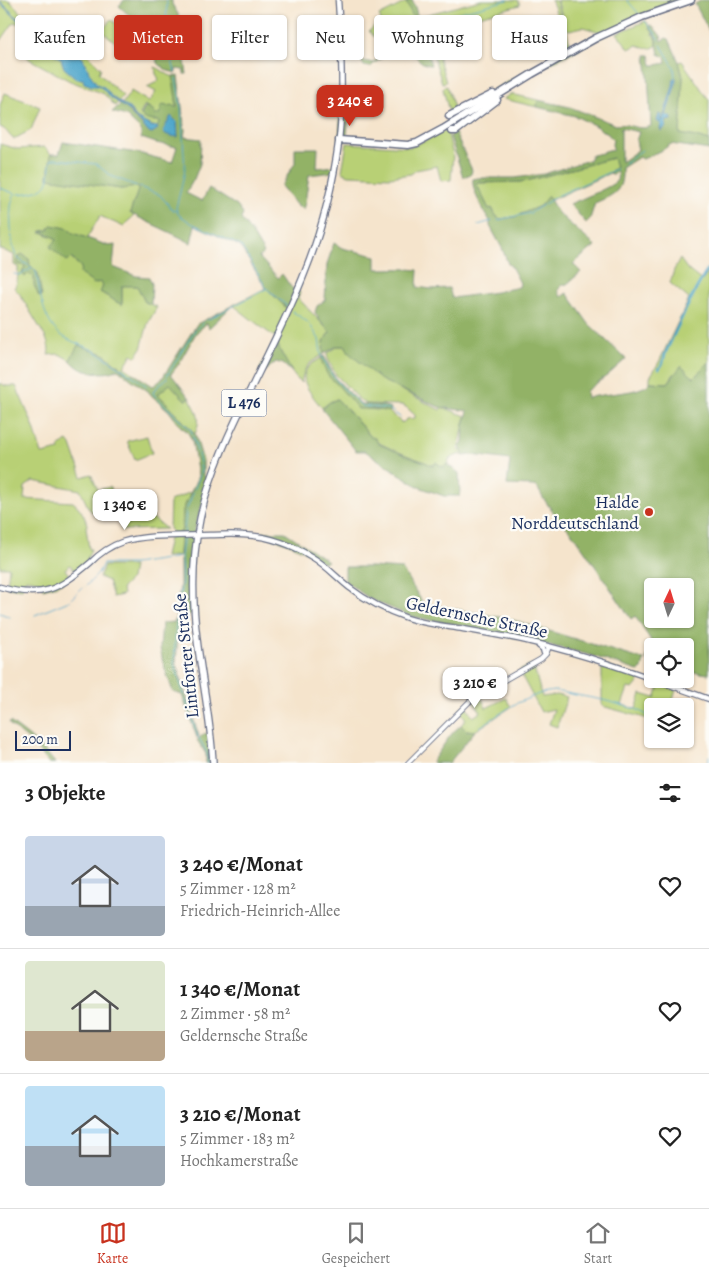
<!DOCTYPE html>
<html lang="de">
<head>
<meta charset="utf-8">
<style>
  body { margin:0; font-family:Alegreya,serif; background:#f6f6f6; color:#222; height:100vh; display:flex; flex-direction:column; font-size:19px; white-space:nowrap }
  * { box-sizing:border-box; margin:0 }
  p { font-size:16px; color:#767676 }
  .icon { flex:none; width:28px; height:28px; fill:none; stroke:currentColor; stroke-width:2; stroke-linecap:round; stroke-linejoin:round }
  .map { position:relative; height:763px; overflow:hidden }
  .panel { display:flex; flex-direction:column; background:#fff; flex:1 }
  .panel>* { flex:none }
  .banner { position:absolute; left:15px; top:15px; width:680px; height:45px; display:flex; gap:10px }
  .needle { width:32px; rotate:4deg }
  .fabs { position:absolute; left:644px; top:578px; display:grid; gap:10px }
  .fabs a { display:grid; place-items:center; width:50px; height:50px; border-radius:5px; background:#fff; box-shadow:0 1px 4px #0004; font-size:25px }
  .scale { position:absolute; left:15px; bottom:12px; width:56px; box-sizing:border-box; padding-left:5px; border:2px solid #1b2f5e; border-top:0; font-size:14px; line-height:18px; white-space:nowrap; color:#1b2f5e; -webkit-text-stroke:4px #fdfcf7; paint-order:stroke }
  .price { position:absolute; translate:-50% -42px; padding:0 11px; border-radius:10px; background:#fff; color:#222; font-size:16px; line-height:32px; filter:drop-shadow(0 1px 2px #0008) }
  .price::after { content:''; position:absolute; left:50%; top:30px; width:15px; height:11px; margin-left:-8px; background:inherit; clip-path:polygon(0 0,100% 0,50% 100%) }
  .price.selected { background:#c8321e; color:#fff }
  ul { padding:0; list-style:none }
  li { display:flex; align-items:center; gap:15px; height:125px; padding:0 25px }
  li+li { border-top:1px solid #e0e0e0 }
  li span { display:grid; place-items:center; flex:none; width:140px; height:100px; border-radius:5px; color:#555 }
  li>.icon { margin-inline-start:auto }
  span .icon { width:60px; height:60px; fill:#fffc; stroke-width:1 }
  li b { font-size:21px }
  h2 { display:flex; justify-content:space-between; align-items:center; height:60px; padding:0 25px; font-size:21px }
  .tag { padding:0 18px; border-radius:5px; background:#fff; box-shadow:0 1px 4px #0004; font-size:18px; line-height:45px }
  .tag.selected { background:#c8321e; color:#fff }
  .dock { display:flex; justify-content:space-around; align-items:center; height:70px; border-top:1px solid #e0e0e0; background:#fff; font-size:14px; color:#767676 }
  .dock a { display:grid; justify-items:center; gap:2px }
  .dock .selected { color:#c8321e }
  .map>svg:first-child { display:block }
</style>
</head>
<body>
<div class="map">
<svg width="709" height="763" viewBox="0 0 709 763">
  <rect width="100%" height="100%" fill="#fdfcf7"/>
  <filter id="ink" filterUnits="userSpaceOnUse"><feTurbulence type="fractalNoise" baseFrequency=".02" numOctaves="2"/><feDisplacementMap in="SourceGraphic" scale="10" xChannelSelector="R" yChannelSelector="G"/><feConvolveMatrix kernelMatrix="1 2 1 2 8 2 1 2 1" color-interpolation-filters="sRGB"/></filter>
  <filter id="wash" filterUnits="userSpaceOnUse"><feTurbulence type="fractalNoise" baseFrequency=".0096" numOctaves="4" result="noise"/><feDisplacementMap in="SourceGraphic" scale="20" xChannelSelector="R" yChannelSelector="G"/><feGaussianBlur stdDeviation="1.12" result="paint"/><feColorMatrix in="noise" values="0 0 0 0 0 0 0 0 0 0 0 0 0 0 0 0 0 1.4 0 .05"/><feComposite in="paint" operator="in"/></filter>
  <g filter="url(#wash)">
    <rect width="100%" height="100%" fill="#f5e4cc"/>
    <!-- green -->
    <g fill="#b8d074" stroke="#6a8069">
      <polygon points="0,0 9,0 33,25 53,40 81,48 101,68 99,73 123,96 115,106 104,94 70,81 29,59 26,55 36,41 21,25 14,22 0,42"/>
      <polygon points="481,0 518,0 520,5 430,29 446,82 442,83 431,48 424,17 425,15"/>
      <polygon points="551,0 556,1 565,31 567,31 570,47 600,32 583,27 569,30 566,28 557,0 685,0 655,10 455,112 449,112 443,89 444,87 447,86 455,111 565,50 555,9"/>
      <polygon points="406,2 419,28 398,41 387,51 369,31 381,20 379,16"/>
      <polygon points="111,19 112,20 121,28 118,29 119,31 118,32 125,37 119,43 120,45 120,46 102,31"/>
      <path d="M646,21C652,28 653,36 658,45L650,49L637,45L629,49L617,33Z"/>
      <polygon points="682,61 709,100 709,141 696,137 680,134 683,77 679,62"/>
      <path d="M155,67C162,69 166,75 174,77L177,107C168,108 165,104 159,114L155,115L150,108L145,105L140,114C144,119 153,121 160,121L158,129L154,126H151L136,118L130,109L122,104L131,91L149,102L156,92L147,87L159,81L158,79H159L156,74Z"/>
      <path d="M5,93L40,107L31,130L14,139L12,138C8,134 6,129 0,127V105Z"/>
      <polygon points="511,94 538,100 537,107 503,99"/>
      <polygon points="447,130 453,155 451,180 441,181 437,166 416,170 411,174 390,177 349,175 344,173 342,171 347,143 411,147"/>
      <path d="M0,144L18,149L44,147L51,154L48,177L121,189L140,186L130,213L134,216L126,223L124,227L100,216L87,238L73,233L67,228L50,226L49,230L41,232L58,239L50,247L70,258L99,281L103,286L100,292L122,305V285L138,286L145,302L157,307L148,323L141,349L136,357L132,354L124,367L133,373L131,376L104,354L78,346L70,360L59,354L48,355C50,349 48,344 46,338L19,293L14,288C18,283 18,274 18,267L14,265V255L0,249Z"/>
      <polygon points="613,158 616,168 612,170 610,173 551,200 548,196 540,206 514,217 500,219 496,216 492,208 489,210 476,183 520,182 530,180"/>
      <polygon points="680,259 688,270 702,281 709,272 709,361 694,378 674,374 668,383 650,382 650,377 659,362 689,299 670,283 674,270"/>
      <path d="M266,288L288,310L298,290L300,293L298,298L330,332C324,339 322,345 324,354C308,364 305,364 301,383C289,373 280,351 275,337L265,330L233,305Z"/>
      <path d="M338,346H346L375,374L392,385L440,410L442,407L466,416L458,450L463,451L464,455L463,456L460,454L449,459L448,466L446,464L444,467L441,466L436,463L433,466C416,458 398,453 381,444C377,442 376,439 371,437L352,415L337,399L330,402L322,408C308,390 290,372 322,358L335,382L356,403L366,409L388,411L402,423L407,419L415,418V415L406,407L402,405L367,404L361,401L336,375L328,359L327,354Z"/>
      <path d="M0,383L6,386H16L33,425L42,454L60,450L59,446L68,441L71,445L82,477L91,474L98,490L110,487L115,504L92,512L89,509L80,490L33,481L25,487L24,499L73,502C81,508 85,517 87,525L86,527L89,549H91L87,559L88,562L76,572L70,565L65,569L70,577L58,585L43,589L42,582L27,579L25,580L22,589L7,587L9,567H1L0,568V500L1,487H0Z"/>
      <path d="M170,383L186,401L189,397C197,411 202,418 195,434L158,394Z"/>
      <polygon points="147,436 152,453 135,460 127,441"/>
      <polygon points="191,492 183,510 182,529 179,534 180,538 179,554 177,556 165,557 169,538 175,535 169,529 170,501"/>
      <polygon points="141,510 153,518 166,529 122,530 118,513"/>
      <polygon points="104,566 133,566 131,579 122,588 123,595 113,597 108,581 99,577"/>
      <polygon points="533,664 542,697 557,695 567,697 557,727 549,724 554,709 541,712 519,671"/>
      <polygon points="602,665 642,678 633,689 628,688 622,705 636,709 641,694 655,698 660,684 676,690 671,706 652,706 652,720 602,706"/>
      <polygon points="480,694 486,708 506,698 511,707 475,731 466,730 461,725 466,719 459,710 465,705 473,717 481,712 472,699"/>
    </g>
    <!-- forest -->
    <g fill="#92b266" stroke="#567062" fill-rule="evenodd">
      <path d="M124,0H172V4L178,14L187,74H184V70L176,69V73L168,71L157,63C156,57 156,50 154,43C150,30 130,17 119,6Z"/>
      <path d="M410,0H412L415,7L431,65C419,66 411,49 404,41L370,67L364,66L360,60L373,63L398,41L418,28L406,2Z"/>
      <polygon points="702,0 709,0 709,31 695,4"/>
      <path d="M652,25L661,36L662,41L666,38L669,39L679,62L683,77L680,134L696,137L709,141V150L671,144L664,149L643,159L639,157L622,168C623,192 615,194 595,203L590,219L586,223L570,204C578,200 615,186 617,180C618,178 617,173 617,171L612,175L610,173L612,170L616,167L613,158L530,180L520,182L476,183L489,209L492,208L496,216L500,219L514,217L540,206L548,196L558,213L595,246L573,264L581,272L567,284L562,285L558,290L561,297L567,293L589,324L626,359L608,375L586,391L587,398C604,393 629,394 644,387C647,386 648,384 650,382L668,383L681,366L694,378L709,361V674L685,671V646H652V662L646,660L648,653L653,645L650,639L635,616L631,619L576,538L553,512L543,498L537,487L533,486L507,485L510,460L472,455L464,456L460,447L463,441L464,425L468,411L439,407L381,380L356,359L348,352L346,346H337L324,354C322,345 324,339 330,332L320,321L315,312L317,306L325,300L327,264L334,243L342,248L376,256V269C391,269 403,268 418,270L417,287L431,289L449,288L452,298L496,292L519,287L520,283L511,266L508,264L502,248L490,226V221C484,210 471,191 473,179L478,178H515L544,174L589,160L592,155L602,153L605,151L613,149L612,144L613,140L608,134L601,130L598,127L575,116L537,107L538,100L570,107L616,125C628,122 639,132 651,126L648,75L646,55H650L652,65H656L666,63L665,57L659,54L655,35L649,27ZM621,128L639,132L636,141L638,150L621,162ZM652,586H685V619H652Z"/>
      <path d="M174,75L178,76L185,130L184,137L201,139L200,164L194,179L186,193L202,201L209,188L237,206L243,214L241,219L252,233L264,253L259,257L278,278L282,274L291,287L297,292L288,310L266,288L240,246L195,225L191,243C171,232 150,224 130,213L139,187L121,189L48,178L51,154H59L63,142L138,153L172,162L177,147L156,143L141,138V130L126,116L112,112L121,104C127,108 129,111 133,117C137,121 142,124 146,129L157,130L159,121C152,121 145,121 141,115L146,106L153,110L155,115L159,114L161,111L160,108L163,105L168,106L172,105L175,107H177L173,79Z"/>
      <polygon points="342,87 351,103 346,141 339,140"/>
      <polygon points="455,133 472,170 471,174 463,177 450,136"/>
      <polygon points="295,148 318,148 317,168 335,166 334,172 309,175 305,203 303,209 297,206 281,186 295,163"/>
      <polygon points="51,225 67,228 73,233 109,246 115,245 113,267 136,276 149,277 152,284 151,304 145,302 137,286 122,286 122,305 100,292 103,286 100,282 94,284 80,274 81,267 71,258 67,261 50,247 57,239 41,231 49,230"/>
      <polygon points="22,254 29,259 30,265 38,273 42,296 39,297 34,285 34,277 29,273 25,277 22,273 25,266 17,264 19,256"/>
      <path d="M233,305L209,328L207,323L196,333L178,365L171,374L189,397L186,401L170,384L158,394L195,434L203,461V476L209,479L194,532L191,572L192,611L191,614L179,616L176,664L199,736L197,738L182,695L173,692L163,663L160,648L162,623L175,622L180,585V562L179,554L180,539L179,534L182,529L183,510L198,476L192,440L187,431L181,427L169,411L158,401L152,396L148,391L132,380L118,369C110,375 92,373 83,370C78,368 74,364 70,360L78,345L104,354L116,364H119L121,369L131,375L133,373L153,386L161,380L197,324Z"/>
      <polygon points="276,337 279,349 292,372 283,364 276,362 265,371 259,371"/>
      <path d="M324,356L335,378L361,404L384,406L391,408L390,412L374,409H358C351,400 344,393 337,384C335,382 333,381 331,379C327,376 321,362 321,357Z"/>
      <polygon points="337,399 352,415 371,437 375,438 379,444 405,455 425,462 433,466 436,462 441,466 444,467 446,464 459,473 460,496 444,496 419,487 365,451 356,451 322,409 330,402"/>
      <path d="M263,532H285L328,561L324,563C304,549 286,542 263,535Z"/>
      <polygon points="345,567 372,567 402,569 423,603 510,619 644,660 642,669 638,671 590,655 548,645 464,626 410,616 370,599 345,581"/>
      <path d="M10,722C28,735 42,746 55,763H49L30,741L9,724Z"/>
      <path d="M461,725L466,730L475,731L449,763H433L432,761C442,749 448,735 461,725Z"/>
      <polygon points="206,733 209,736 210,763 206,763 206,754 197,740 204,734"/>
    </g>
    <!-- water -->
    <g fill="#4da5ca" stroke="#346a94">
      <polygon points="0,1 22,22 29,31 46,46 59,54 70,57 80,56 83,58 90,74 97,84 104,87 112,97 130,109 136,118 151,126 157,127 158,129 152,133 148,132 141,123 134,117 130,111 110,97 102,88 97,86 92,86 84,83 83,79 77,79 64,68 61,59 37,41 14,16 0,3"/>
      <polygon points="674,78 676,78 676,83 666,115 672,118 672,120 666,121 666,127 661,131 660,129 661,124 657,121 659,114 662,115 661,122 662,122 673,86"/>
      <path d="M171,116L177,122L178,137C172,136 166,136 163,131Z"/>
    </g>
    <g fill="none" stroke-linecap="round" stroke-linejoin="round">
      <!-- stream -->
      <g stroke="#4da5ca" stroke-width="1">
        <polyline points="167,0 166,22 168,45 175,72"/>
        <polyline points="627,0 639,14"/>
        <polyline points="644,20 653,30 659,40"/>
        <polyline points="433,24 434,22 449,15 508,0"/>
        <polyline points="661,45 674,67 675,78"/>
        <polyline points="176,78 181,107 185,170 182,184 176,208 178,214 191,223 241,246 267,289 287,306"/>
        <polyline points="622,166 642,150"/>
        <polyline points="0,188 16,194"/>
        <path d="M18,194C28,193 45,192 48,181C50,174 49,167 51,160L54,159H57L96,164L111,176L160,195L173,210L176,211"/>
        <path d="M14,196C13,200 11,203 11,207C10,217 11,250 17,257C22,263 31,265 36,272C40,292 43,322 61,335C71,342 83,345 93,350C112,361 130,374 148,387"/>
        <polyline points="498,220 530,213 557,196 616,169"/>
        <polyline points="478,225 492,221"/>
        <polyline points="14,274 19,275 33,268"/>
        <polyline points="292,311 309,323 312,328 319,339 321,354 332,375 344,389 362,406 389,409 400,417"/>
        <polyline points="207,320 266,289"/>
        <polyline points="167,376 195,330 205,321"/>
        <polyline points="167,378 154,390 153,393 155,396 191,430 199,458 201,469 200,475 186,511 184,533"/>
        <polyline points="183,539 181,557 182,581 176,624 174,664 198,737"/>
        <polyline points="86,586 97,575 103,564 134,564 180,557"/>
        <polyline points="0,613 10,617"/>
        <polyline points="35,615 69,601 82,588"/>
        <polyline points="480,727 515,704 541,693 555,691 603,700 636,709 649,716 652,716"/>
        <polyline points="199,738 207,753 208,763"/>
        <polyline points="708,763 709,756"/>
      </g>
      <!-- canal -->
      <path stroke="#4da5ca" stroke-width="2.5" d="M659,369L663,363L665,354C679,325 691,294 709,268"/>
    </g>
  </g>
  <g filter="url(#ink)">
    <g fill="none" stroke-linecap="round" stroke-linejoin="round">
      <defs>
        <polyline id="tertiary" points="408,763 469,702 480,694 541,659 546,654 549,647"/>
        <g id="secondary">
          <path d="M338,0C341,47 344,94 339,140"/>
          <path d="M0,587C42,599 58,590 90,563C99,554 110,546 122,542C147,534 183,536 209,535C221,535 232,534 243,535C268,536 291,544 312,557C326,565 337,578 350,588C367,601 387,611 407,618C425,624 445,626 463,629C486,633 509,637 531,642C592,656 650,678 709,699"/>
          <polyline points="539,646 543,649 544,653"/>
        </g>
        <path id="primary" d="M213,763C211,721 202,681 197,639C192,599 192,558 200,519C211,467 236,419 259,372C275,339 292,306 305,272C322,230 333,185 339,140"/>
        <g id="trunk">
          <polyline points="449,116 493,94"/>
          <polyline points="452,131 456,131 497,100"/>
          <polyline points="339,140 408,145 417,143 443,129 532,74 596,38 642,17 691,0"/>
        </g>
      </defs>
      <!-- tertiary casing -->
      <use href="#tertiary" stroke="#676e84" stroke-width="6"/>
      <!-- secondary casing -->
      <use href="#secondary" stroke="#676e84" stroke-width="7"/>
      <!-- primary casing -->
      <use href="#primary" stroke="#676e84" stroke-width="8"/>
      <!-- trunk casing -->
      <use href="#trunk" stroke="#676e84" stroke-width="9"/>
      <!-- tertiary -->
      <use href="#tertiary" stroke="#fff" stroke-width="4"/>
      <!-- secondary -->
      <use href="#secondary" stroke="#fff" stroke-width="4.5"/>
      <!-- primary -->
      <use href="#primary" stroke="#fff" stroke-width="5.5"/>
      <!-- trunk -->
      <use href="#trunk" stroke="#fff" stroke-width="6"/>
    </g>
  </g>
  <!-- markers -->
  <circle fill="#c8321e" stroke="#fdfcf7" stroke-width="2" cx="649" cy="512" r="5"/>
  <g text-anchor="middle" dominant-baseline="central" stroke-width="4.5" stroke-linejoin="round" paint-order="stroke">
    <!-- shield labels -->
    <rect fill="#fdfcf7" stroke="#5f6c8c" stroke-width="1" x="221.5" y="389.5" width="45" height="27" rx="4"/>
    <g font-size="16" font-weight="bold" fill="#1b2f5e">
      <text x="244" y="403">L 476</text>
    </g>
    <!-- poi labels -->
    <g font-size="18" fill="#1b2f5e" stroke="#fdfcf7" text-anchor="end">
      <text x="639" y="502">Halde<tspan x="639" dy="21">Norddeutschland</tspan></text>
    </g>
    <!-- street labels -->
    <g font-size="18" fill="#1b2f5e" stroke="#fdfcf7">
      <text transform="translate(477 617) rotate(12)">Geldernsche Straße</text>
      <text transform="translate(186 656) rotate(-96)">Lintforter Straße</text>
    </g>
  </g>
</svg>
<div class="fabs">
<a><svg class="needle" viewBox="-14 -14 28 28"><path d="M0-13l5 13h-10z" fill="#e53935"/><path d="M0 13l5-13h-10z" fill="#767676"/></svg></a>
<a><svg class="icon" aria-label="locate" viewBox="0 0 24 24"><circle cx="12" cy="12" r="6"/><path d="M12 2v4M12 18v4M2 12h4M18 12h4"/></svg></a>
<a><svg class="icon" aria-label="layers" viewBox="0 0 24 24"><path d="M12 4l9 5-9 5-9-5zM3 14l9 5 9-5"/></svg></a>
</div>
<div class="scale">200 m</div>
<b class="price selected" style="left:350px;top:127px">3 240 €</b>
<b class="price" style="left:125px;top:531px">1 340 €</b>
<b class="price" style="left:475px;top:709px">3 210 €</b>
<div class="banner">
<a class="tag">Kaufen</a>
<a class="tag selected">Mieten</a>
<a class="tag">Filter</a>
<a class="tag">Neu</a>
<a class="tag">Wohnung</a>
<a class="tag">Haus</a>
</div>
</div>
<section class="panel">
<h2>3 Objekte<svg class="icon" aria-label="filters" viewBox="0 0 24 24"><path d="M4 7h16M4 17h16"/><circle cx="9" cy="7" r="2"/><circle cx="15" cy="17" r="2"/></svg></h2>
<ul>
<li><span style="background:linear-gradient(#c9d6e8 70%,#9aa5b1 0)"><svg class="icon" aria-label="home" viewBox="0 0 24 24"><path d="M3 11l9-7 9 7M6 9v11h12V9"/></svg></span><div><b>3 240 €/Monat</b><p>5 Zimmer · 128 m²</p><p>Friedrich-Heinrich-Allee</p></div><svg class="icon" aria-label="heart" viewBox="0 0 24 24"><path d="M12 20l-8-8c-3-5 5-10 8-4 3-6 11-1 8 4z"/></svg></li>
<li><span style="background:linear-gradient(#dfe7d0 70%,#b9a48a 0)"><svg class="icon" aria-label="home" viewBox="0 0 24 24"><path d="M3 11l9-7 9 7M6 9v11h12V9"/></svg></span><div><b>1 340 €/Monat</b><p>2 Zimmer · 58 m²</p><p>Geldernsche Straße</p></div><svg class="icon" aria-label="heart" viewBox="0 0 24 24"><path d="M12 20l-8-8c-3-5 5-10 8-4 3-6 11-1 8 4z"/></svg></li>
<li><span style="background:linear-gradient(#bfe0f5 60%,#9aa5b1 0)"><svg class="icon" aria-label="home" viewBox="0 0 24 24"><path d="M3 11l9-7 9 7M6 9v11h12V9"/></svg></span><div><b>3 210 €/Monat</b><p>5 Zimmer · 183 m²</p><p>Hochkamerstraße</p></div><svg class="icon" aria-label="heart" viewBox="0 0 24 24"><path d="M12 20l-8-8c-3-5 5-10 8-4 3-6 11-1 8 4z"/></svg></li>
</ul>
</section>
<nav class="dock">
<a class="selected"><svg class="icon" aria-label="map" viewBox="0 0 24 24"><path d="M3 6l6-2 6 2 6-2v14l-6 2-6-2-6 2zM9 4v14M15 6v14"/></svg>Karte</a>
<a><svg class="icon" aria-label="saved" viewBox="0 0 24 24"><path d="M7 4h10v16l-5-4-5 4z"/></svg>Gespeichert</a>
<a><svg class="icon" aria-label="home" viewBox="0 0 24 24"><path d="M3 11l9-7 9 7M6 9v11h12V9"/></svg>Start</a>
</nav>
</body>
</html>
